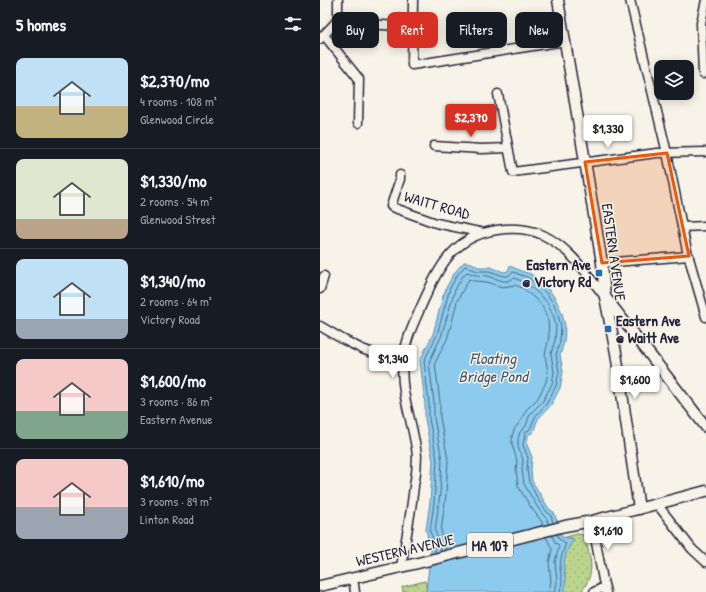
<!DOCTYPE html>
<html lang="en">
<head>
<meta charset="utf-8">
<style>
  body { margin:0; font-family:"Patrick Hand",sans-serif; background:#242831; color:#f1f3f6; height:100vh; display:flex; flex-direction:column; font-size:15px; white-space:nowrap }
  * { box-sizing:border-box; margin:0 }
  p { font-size:13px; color:#9ea1a6 }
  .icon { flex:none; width:22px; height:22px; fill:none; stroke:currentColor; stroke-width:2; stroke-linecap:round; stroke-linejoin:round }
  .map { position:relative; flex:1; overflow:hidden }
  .panel { display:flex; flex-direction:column; background:#171b24; width:320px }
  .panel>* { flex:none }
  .banner { position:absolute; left:12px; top:12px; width:314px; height:36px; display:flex; gap:8px }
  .tools { position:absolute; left:334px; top:60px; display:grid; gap:8px }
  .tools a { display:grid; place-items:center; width:40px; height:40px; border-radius:8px; background:#171b24; box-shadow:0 2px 10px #0003; font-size:20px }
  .price { position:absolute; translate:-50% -34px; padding:0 9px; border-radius:4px; background:#fff; color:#222; font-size:13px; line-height:26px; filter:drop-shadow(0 1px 2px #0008) }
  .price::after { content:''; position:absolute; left:50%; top:24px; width:12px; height:9px; margin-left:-6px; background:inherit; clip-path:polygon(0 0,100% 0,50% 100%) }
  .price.active { background:#d93025; color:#fff }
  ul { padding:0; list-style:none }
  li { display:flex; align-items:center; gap:12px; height:100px; padding:0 16px }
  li+li { border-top:1px solid #363941 }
  li span { display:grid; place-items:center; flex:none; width:112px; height:80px; border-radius:8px; color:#555 }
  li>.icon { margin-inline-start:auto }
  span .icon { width:48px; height:48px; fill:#fffc; stroke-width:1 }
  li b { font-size:17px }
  h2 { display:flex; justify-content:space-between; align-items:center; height:48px; padding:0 16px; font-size:17px }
  .chip { padding:0 14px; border-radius:8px; background:#171b24; box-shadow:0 2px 10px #0003; font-size:14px; line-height:36px }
  .chip.active { background:#d93025; color:#fff }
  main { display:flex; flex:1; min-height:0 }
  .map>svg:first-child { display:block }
</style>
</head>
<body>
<main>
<section class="panel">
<h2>5 homes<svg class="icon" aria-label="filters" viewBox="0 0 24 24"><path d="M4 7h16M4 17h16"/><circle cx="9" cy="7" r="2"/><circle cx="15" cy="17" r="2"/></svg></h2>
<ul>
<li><span style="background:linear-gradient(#bfe0f5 60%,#c2b280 0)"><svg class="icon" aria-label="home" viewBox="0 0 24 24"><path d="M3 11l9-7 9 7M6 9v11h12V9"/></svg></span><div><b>$2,370/mo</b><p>4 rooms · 108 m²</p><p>Glenwood Circle</p></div></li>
<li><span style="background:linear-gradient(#dfe7d0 75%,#b9a48a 0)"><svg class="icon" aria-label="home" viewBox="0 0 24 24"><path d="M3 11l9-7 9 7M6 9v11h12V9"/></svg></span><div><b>$1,330/mo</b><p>2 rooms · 54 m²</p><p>Glenwood Street</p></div></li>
<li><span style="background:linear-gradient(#bfe0f5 75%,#9aa5b1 0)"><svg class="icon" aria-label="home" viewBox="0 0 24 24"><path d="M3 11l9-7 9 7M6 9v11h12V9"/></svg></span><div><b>$1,340/mo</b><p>2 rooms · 64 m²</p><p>Victory Road</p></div></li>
<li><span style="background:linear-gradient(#f6c9c9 65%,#7fa58c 0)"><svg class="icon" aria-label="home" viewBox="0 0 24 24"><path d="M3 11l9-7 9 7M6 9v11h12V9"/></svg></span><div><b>$1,600/mo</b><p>3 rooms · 86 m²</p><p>Eastern Avenue</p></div></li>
<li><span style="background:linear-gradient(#f6c9c9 60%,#9aa5b1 0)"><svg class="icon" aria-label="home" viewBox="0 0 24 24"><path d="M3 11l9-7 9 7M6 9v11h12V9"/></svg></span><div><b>$1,610/mo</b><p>3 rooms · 89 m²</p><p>Linton Road</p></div></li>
</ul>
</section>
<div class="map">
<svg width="386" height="592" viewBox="0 0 386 592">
  <defs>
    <pattern id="park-dots" width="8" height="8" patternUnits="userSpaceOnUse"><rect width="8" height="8" fill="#bbd58c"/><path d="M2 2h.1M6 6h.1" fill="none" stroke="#a0b77a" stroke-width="1.8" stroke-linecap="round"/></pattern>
  </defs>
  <rect width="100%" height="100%" fill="#f7f3e8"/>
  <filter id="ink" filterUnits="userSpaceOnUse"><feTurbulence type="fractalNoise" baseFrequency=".025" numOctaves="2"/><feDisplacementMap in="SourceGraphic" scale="8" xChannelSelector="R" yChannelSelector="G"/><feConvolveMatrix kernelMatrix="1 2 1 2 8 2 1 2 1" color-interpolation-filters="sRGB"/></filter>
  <g filter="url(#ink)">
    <!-- park -->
    <g fill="url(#park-dots)" stroke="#6e7c64">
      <path d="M257,534L263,535L265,538C271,561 276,572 261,592H233L239,539Z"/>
      <polygon points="105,581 108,592 83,592 82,587"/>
    </g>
    <!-- water -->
    <path fill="#8ccbed" stroke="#6287a6" d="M144,262L152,263L158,267H170L184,272L188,271L190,266L201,271L211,274L229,290L235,298L242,313L245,326L244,342L240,355L243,372L240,388L231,405L218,419L213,432L208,435L207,445L212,457L211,469L212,481L229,509L234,512L242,537L254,539C249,546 245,554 244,563C243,574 249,582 243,592H106L111,550L106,530L110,502L113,461L105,419V404L100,360L113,334L123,296L127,286L135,272Z"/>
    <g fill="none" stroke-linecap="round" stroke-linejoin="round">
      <!-- shore -->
      <g stroke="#4c6682" stroke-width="1">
        <polyline points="237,534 239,539 246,543 241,558 240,568 242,582 240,592"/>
        <polyline points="232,536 235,542 239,546 235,562 237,582 235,592"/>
        <polyline points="226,537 232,549 229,563 231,581 229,592"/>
        <polyline points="126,550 121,531 126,494 128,459 120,418 120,402 115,363 127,339 132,322 137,301 149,279 156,281 167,282 182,287 195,285 203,288 222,305 228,320 229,337 225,355 228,372 226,382 218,398 206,410 200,422 195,428 192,436 192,444 197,461 196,470 198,486 210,506 222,522 222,526"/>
        <polyline points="120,551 119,541 115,531 120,494 122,460 114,418 114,403 109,362 121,337 135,290 142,277 147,272 156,275 168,276 183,281 188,281 194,278 207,283 227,302 234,317 236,326 235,340 231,354 234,372 232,384 223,401 210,414 206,426 200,432 198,439 198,447 203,460 202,470 204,484 215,503 222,514 227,519 228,524"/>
        <polyline points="115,552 114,542 110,531 114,503 117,460 109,419 109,403 104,361 117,335 130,288 138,274 145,266 157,271 169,271 184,276 188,276 193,272 209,278 226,293 234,304 238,315 241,326 240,341 236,355 239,372 236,386 227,403 215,417 210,429 205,433 203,445 208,458 207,470 209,482 219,501 226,511 231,515 233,523"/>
      </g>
      <defs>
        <g id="minor">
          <polyline points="93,0 92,65 245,41"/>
          <polyline points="310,0 347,153 367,251 386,317"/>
          <polyline points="16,22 93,27"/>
          <polyline points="4,35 39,79 38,123"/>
          <polyline points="0,39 16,22 18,17 18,0"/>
          <polyline points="383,74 381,23 386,0"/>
          <polyline points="178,94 193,172 337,153 386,152"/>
          <polyline points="114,146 161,149 188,148"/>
          <polyline points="80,175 80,179 71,206 72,207 116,223 164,233"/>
          <polyline points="362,227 386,226"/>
          <polyline points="282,263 369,256"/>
          <polyline points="0,289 4,276"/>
          <polyline points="0,326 24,340 42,349 83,364"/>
          <polyline points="337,504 372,549 386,562"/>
          <polyline points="272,521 283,580 286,592"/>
          <path d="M81,567C86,540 91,513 94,486C96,476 97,466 97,456C94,424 79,393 83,360C85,342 93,325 100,309C119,267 133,233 185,229C197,228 212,230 223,235C250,248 267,274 285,297"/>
          <polyline points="33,578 35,592"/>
          <polyline points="274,592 284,587"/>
        </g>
        <g id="major">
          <polyline points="238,0 282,263 285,297 296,353 319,509"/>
          <polyline points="286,298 386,427"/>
          <polyline points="0,586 98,563 245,526 272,521 386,491"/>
        </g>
      </defs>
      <!-- minor casing -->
      <use href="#minor" stroke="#22223b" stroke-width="11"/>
      <!-- major casing -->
      <use href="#major" stroke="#22223b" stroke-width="13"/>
      <!-- minor -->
      <use href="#minor" stroke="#f7f3e8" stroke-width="8"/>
      <!-- major -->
      <use href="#major" stroke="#f7f3e8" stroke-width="10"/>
    </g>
  </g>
  <!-- marked area -->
  <path fill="#e8590c" fill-opacity="0.2" stroke="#e8590c" stroke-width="3" stroke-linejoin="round" d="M347,153L369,256L282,263L265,162Z"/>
  <!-- markers -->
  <g fill="#1f6fb2" stroke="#f7f3e8" stroke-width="1.5">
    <rect x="275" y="269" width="8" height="8" rx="2"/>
    <rect x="284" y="325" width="8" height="8" rx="2"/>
  </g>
  <g text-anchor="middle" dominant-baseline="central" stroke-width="3" stroke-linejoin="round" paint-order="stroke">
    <!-- shield labels -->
    <rect fill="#f7f3e8" stroke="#62616f" stroke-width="1" x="147" y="533" width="46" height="24" rx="3"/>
    <g font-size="14" font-weight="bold" fill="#22223b">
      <text x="170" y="545">MA 107</text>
    </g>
    <!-- street labels -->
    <g font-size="15" fill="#22223b" stroke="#f7f3e8">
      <text transform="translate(117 205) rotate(16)">WAITT ROAD</text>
      <text transform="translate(294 252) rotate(82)">EASTERN AVENUE</text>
      <text transform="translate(85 550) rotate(-13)">WESTERN AVENUE</text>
    </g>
    <!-- poi labels -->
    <g font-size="15" font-weight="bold" fill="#22223b" stroke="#f7f3e8" text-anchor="end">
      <text x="271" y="264">Eastern Ave<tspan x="271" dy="17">@ Victory Rd</tspan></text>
      <text x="296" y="320" text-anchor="start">Eastern Ave<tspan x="296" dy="17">@ Waitt Ave</tspan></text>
    </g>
    <!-- water labels -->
    <g font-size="16" font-style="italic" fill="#425570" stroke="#f7f3e8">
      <text x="173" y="358">Floating<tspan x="173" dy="18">Bridge Pond</tspan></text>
    </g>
  </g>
</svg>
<div class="tools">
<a><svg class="icon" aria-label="layers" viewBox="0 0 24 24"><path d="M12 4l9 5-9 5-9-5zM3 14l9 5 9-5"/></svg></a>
</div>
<b class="price active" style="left:151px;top:138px">$2,370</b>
<b class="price" style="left:288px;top:149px">$1,330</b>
<b class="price" style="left:73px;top:379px">$1,340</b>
<b class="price" style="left:315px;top:400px">$1,600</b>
<b class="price" style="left:288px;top:551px">$1,610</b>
<div class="banner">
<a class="chip">Buy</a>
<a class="chip active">Rent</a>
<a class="chip">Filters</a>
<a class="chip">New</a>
</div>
</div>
</main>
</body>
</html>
